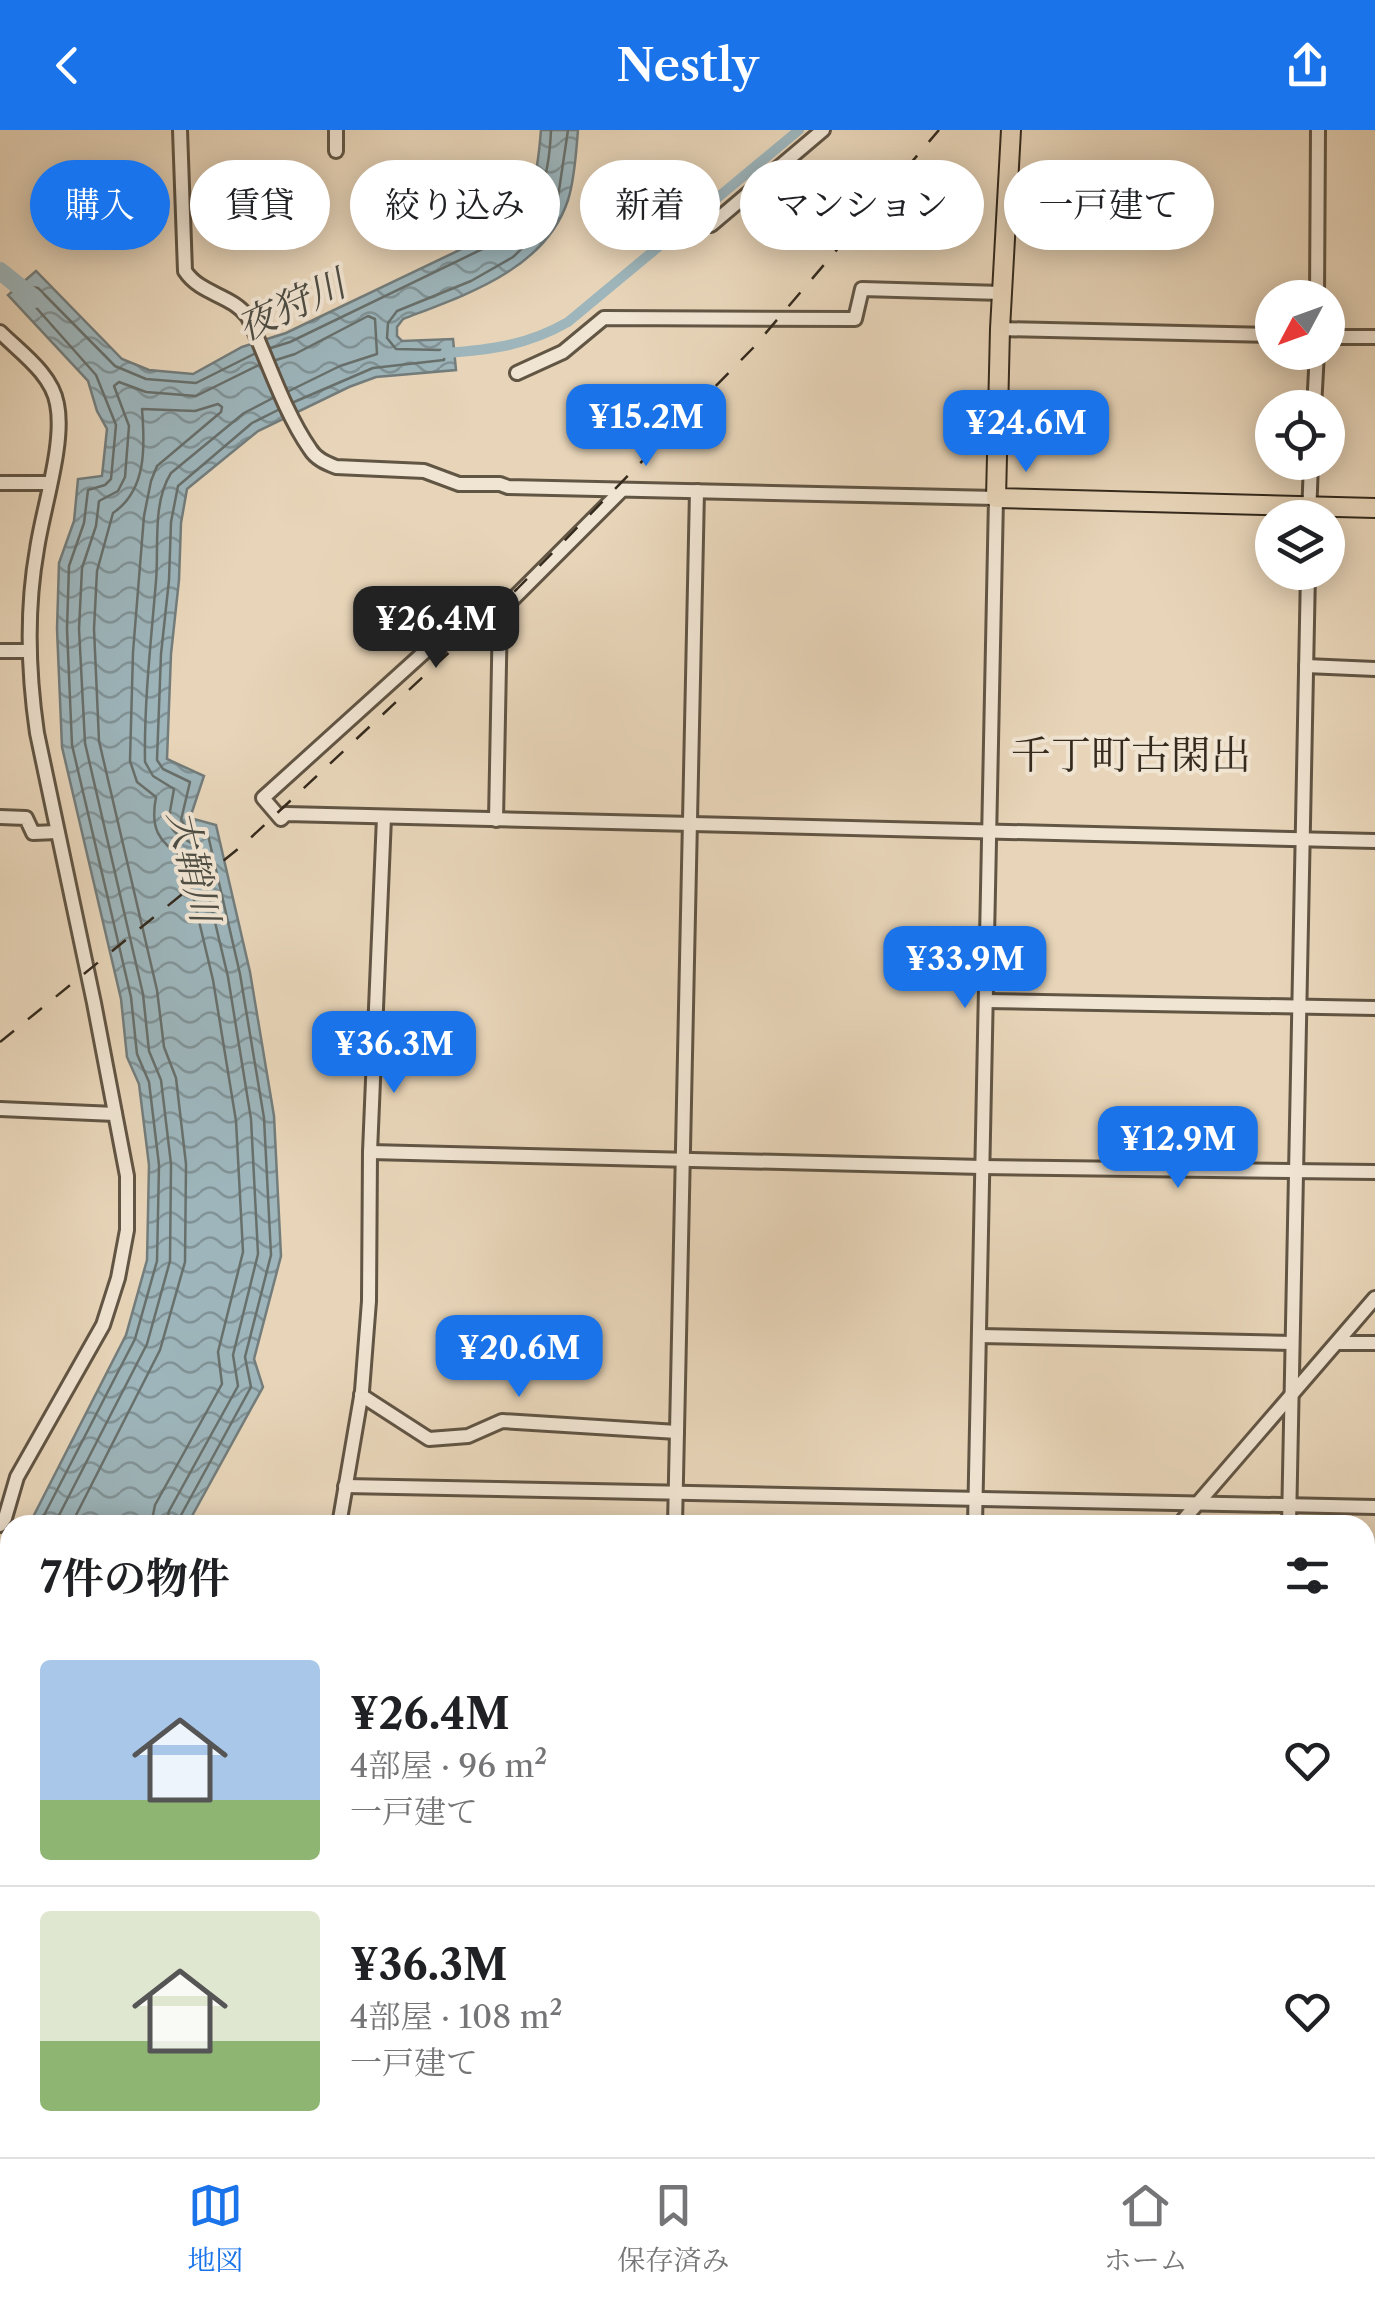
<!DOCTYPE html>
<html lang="ja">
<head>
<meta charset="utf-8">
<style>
  body { margin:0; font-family:"Libre Caslon Text","Noto Serif JP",serif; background:#f6f6f6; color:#202124; height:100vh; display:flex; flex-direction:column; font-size:38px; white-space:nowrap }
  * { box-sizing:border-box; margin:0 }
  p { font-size:32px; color:#757577 }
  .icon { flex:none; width:55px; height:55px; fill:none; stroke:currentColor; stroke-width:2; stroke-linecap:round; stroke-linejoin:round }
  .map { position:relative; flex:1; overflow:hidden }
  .details { position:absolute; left:0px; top:1385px; width:1375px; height:642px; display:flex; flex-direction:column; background:#fff; border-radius:30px 30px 0 0; box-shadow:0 5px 25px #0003 }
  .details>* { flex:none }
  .banner { position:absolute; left:30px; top:30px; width:1315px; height:90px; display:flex; gap:20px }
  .needle { width:65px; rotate:229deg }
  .buttons { position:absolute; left:1255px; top:150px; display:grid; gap:20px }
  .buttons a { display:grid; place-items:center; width:90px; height:90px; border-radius:50%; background:#fff; box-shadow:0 5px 25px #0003; font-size:50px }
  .price { position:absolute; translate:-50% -85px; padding:0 22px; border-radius:20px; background:#1a73e8; color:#fff; font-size:32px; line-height:65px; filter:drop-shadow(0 2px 5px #0008) }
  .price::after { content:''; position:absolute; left:50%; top:60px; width:30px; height:22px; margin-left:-15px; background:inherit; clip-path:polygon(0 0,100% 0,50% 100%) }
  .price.selected { background:#222; color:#fff }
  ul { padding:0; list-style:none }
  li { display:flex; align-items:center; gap:30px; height:250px; padding:0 40px }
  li+li { border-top:2px solid #e0e0e0 }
  li span { display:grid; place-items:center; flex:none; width:280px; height:200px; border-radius:10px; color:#555 }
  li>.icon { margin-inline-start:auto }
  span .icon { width:120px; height:120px; fill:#fffc; stroke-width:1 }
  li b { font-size:42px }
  h2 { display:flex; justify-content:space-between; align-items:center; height:120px; padding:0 40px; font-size:42px }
  .pill { padding:0 35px; border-radius:45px; background:#fff; box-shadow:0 5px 25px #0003; font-size:35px; line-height:90px }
  .pill.selected { background:#1a73e8; color:#fff }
  header { display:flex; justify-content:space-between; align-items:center; height:130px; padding:0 40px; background:#1a73e8; color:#fff; font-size:45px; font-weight:600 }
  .tab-bar { display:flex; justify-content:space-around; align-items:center; height:140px; border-top:2px solid #e0e0e0; background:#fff; font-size:28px; color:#757577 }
  .tab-bar a { display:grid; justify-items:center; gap:5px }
  .tab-bar .selected { color:#1a73e8 }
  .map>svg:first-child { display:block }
</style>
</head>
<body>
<header><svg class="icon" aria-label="back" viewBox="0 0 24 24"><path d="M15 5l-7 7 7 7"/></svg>Nestly<svg class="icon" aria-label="share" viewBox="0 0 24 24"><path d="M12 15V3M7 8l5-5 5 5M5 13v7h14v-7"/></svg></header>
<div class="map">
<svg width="1375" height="2027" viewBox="0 0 1375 2027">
  <defs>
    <pattern id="water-waves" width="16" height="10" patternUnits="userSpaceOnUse" patternTransform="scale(2.5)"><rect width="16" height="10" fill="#9db5bb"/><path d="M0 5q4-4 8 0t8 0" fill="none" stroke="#819397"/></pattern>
  </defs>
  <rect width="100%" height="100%" fill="#e8d5b9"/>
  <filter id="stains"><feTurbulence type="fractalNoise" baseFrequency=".002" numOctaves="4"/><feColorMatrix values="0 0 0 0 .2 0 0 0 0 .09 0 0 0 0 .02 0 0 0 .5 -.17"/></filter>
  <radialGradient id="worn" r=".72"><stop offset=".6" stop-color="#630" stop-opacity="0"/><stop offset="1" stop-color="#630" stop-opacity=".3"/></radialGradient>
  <!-- water -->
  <g fill="url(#water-waves)" stroke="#737d7c" stroke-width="2.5">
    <path d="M541,0H578C576,22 575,48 568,70C545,140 465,165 403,189L397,197V206L402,211L453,209L456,240L376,247L349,257L258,301L187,359L181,393L179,450L171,524L167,629L204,646L190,688L216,695L250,842L274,986L281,1126L254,1229L263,1257L187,1395H25L33,1387L126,1205L147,1130L149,1035L139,954L127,927L121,869L62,617L57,499L59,433L74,391L78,349L102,346L107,299L97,281L88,251L8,165L36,141L122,229L149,240L193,244L242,217L286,203L493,104C533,72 537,49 541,0Z"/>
    <polygon points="10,1410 10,1560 0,1578 0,1419"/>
  </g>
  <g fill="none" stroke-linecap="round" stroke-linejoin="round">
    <!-- shore -->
    <g stroke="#68706c" stroke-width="2.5">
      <path d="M271,218L290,212L499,111C540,79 549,51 551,0"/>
      <polyline points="276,230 295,224 368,186 375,189 377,224 340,236 289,261"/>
      <polyline points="294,272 373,238 444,230 445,223 441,220 396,219 387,208 388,193 397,181 471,151 513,127 537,104 558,67 568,0"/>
      <polyline points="39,1395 135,1209 157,1131 159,1035 149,952 137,924 131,867 72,615 67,499 69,436 84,393 88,360 105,355 111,349 116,295 96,245 25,165 32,157 38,158 115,236 146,249 196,253 254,224"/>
      <polyline points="54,1395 147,1214 170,1131 171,1034 161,950 149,921 143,864 85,613 79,499 82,438 96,396 99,371 118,361 125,347 129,296 114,256 119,252 146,262 196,266 259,235"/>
      <path d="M71,1395L160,1220L185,1132L186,1034L176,948L164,917L157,860L99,611L94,499L97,441L113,383C147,360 145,316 142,279L195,281L218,274L222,277L221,282L157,336L151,351L144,386L133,522L130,631L137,652L156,667C150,698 158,712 184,728L213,850L236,991L243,1122L218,1222L222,1254L155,1375L151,1395"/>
      <path d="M166,1395L169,1381L238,1256L233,1225L258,1124L251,989L228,847L197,716C162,698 168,695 174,659L153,646L145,632C144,572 151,511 156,451C159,417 152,373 171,343L244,283L273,268"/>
      <polyline points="179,1395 180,1387 251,1257 245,1227 271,1125 264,988 240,844 208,705 186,697 181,690 190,652 163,639 157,630 161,524 169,450 171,392 178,356 252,293 278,280"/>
    </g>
    <!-- stream -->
    <polyline stroke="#737d7c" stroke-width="2.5" points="1365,1876 1375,1879"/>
    <!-- canal -->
    <path stroke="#9db5bb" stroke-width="10" d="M445,223C491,220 528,215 568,192L799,0"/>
    <!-- river -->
    <polyline stroke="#9db5bb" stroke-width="18" points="0,141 35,169"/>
    <defs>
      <g id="minor">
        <path d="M180,0L185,141C201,165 231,164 248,187C267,228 284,282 310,319C316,329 326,333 336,337L424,341L459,354H500L508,357L996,368L975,1395"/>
        <polyline points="336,21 336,0"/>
        <polyline points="711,95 823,0"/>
        <polyline points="1317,168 1318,0"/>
        <polyline points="1000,199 1272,205"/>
        <path d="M0,202C20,222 52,244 57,274C65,313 43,378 37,419C26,481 28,541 37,603L94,873L127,1046V1100L118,1148L103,1195L17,1347L5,1388L0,1395"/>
        <polyline points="1328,207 1375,207"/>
        <polyline points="517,243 563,222 604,188 855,189 862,159 1002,163"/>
        <polyline points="1314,278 1317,222"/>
        <polyline points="0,353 50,353"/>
        <polyline points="622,360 489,493 451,498 263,668 281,689 286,684 1375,711"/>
        <polyline points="1309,388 1311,332"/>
        <polyline points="0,521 28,521"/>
        <polyline points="1306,536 1375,539"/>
        <polyline points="0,687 26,688 33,703 57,702"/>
        <polyline points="496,690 500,482"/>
        <polyline points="986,871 1375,878"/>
        <polyline points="0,979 115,984"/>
        <polyline points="370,1022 982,1037 1375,1042"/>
        <polyline points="979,1206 1292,1213"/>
        <polyline points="1338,1213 1375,1213"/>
        <polyline points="361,1265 429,1309 468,1306 502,1291 677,1302"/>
        <polyline points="345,1356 1375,1377"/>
        <polyline points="339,1395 362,1261 369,1171 370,1022 384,687"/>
        <polyline points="675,1395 697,361"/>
        <polyline points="1179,1395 1375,1168"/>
        <polyline points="1289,1395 1308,442"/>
        <polyline points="1365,1545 1375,1545"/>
        <polyline points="0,1711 10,1709"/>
        <polyline points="1365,1711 1375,1711"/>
        <polyline points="0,1799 10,1796"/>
        <polyline points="0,1885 10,1882"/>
        <polyline points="0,1942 10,1991"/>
        <polyline points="17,2018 19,2027"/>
        <polyline points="168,2018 169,2027"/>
        <polyline points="192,2018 192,2027"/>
        <polyline points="1089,2018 1132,2027"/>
        <polyline points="347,2027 349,2018"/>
        <polyline points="665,2027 667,2018"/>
        <polyline points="873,2027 875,2018"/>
        <polyline points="1218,2027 1220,2018"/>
      </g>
      <g id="major">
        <polyline points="1011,0 1000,199 996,368 1375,378"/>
        <polyline points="0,1605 10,1607"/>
        <polyline points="1365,1907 1375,1909"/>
      </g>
    </defs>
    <!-- minor casing -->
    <use href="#minor" stroke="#615544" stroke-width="18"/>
    <!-- major casing -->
    <use href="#major" stroke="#342a1d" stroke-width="22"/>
    <!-- minor -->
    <use href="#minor" stroke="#f0e4d2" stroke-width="12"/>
    <!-- major -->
    <use href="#major" stroke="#e8d5b9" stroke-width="18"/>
    <!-- rail -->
    <polyline stroke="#342a1d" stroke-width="2.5" stroke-dasharray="18 18" stroke-linecap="butt" points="0,912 244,714 517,459 753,218 939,0"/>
  </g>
  <g text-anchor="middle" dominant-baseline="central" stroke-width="8" stroke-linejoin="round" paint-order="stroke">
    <!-- water labels -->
    <g font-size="38" font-style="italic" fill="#4e4d44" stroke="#f0e4d2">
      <text transform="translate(291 175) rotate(-25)">夜狩川</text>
      <text transform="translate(194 736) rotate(77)">大鞘川</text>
    </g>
    <!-- quarter labels -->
    <g font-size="40" fill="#342a1d" stroke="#f0e4d2">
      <text x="1131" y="624">千丁町古閑出</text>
    </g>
  </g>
  <rect width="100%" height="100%" filter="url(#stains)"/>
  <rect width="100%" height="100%" fill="url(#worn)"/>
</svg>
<div class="buttons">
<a><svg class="needle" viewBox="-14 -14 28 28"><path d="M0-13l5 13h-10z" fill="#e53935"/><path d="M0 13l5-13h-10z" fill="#757577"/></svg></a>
<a><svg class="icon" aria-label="locate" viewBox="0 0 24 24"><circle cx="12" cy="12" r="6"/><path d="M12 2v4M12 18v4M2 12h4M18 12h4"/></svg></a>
<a><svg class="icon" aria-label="layers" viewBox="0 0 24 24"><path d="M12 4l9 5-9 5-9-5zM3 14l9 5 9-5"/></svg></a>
</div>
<b class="price" style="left:646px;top:339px">¥15.2M</b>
<b class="price" style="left:1026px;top:345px">¥24.6M</b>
<b class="price selected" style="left:436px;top:541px">¥26.4M</b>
<b class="price" style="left:965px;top:881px">¥33.9M</b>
<b class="price" style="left:394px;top:966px">¥36.3M</b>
<b class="price" style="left:1178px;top:1061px">¥12.9M</b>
<b class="price" style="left:519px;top:1270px">¥20.6M</b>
<div class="banner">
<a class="pill selected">購入</a>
<a class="pill">賃貸</a>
<a class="pill">絞り込み</a>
<a class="pill">新着</a>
<a class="pill">マンション</a>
<a class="pill">一戸建て</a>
</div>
<section class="details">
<h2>7件の物件<svg class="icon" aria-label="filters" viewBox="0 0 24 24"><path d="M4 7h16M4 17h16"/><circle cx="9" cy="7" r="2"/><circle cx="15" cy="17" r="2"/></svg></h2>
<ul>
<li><span style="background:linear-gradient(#a9c7e8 70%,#8fb573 0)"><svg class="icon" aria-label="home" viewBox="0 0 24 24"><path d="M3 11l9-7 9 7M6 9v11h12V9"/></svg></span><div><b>¥26.4M</b><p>4部屋 · 96 m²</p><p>一戸建て</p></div><svg class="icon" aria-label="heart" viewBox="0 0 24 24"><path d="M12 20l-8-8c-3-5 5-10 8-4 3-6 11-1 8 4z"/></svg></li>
<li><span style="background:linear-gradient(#dfe7d0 65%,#8fb573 0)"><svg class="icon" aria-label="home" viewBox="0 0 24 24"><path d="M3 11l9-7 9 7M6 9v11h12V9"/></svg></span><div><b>¥36.3M</b><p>4部屋 · 108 m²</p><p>一戸建て</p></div><svg class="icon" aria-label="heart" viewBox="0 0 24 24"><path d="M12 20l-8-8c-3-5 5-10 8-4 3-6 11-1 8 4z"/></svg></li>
</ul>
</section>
</div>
<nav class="tab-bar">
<a class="selected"><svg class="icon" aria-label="map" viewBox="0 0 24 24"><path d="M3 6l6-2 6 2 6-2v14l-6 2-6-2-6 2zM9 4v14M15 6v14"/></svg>地図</a>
<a><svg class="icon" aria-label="saved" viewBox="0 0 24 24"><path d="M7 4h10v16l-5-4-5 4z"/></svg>保存済み</a>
<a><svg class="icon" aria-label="home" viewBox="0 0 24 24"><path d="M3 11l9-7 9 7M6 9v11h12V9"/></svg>ホーム</a>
</nav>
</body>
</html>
